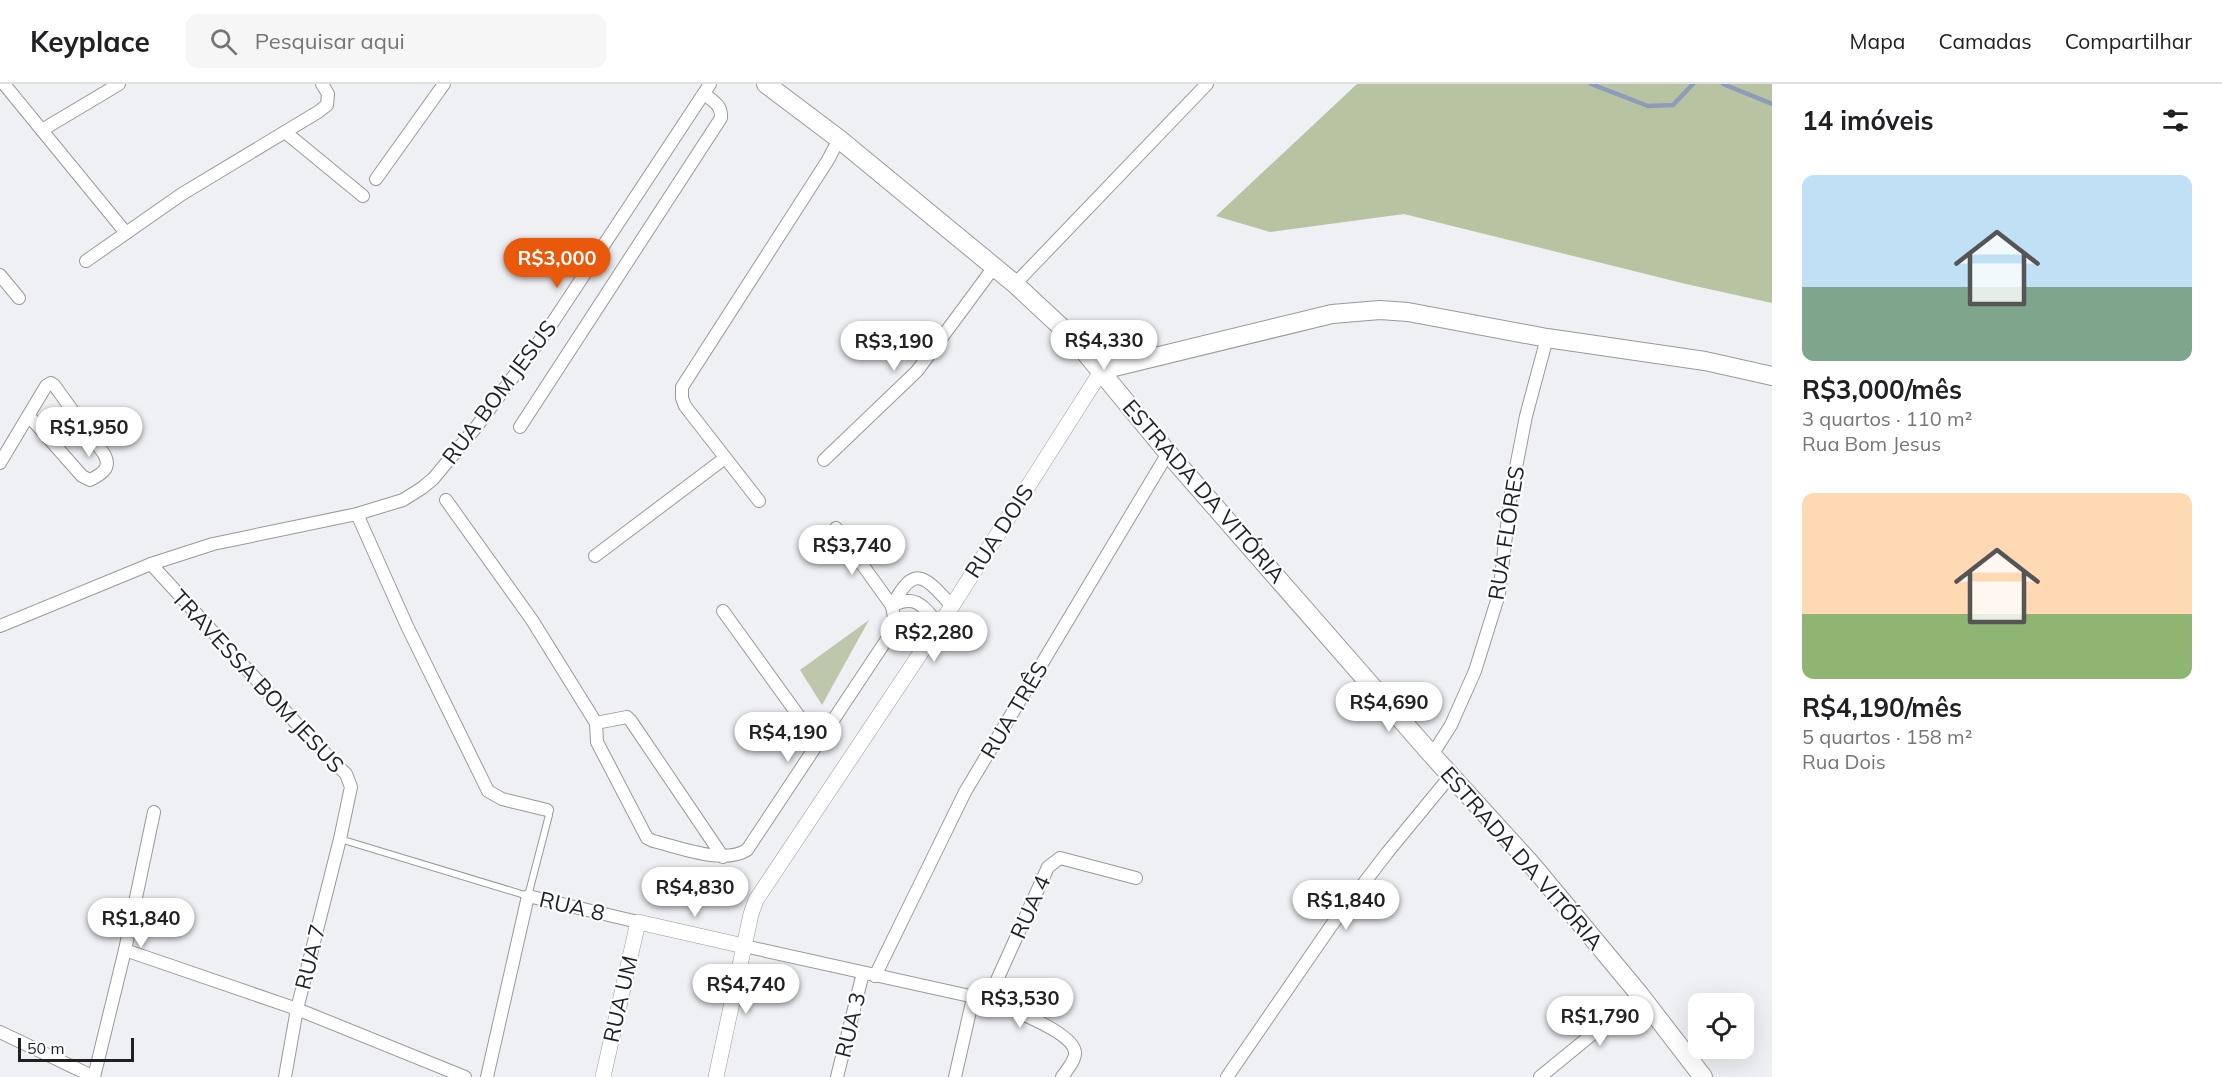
<!DOCTYPE html>
<html lang="pt">
<head>
<meta charset="utf-8">
<style>
  body { margin:0; font-family:Mulish,sans-serif; background:#f6f6f6; color:#202124; height:100vh; display:flex; flex-direction:column; font-size:22px; white-space:nowrap }
  * { box-sizing:border-box; margin:0 }
  p { font-size:20px; color:#757577 }
  .icon { flex:none; width:33px; height:33px; fill:none; stroke:currentColor; stroke-width:2; stroke-linecap:round; stroke-linejoin:round }
  .map { position:relative; flex:1; overflow:hidden }
  .panel { display:flex; flex-direction:column; background:#fff; width:450px }
  .panel>* { flex:none }
  .tools { position:absolute; left:1688px; top:909px; display:grid; gap:12px }
  .tools a { display:grid; place-items:center; width:66px; height:66px; border-radius:12px; background:#fff; box-shadow:0 6px 24px #0002; font-size:30px }
  .scale { position:absolute; left:18px; bottom:15px; width:116px; box-sizing:border-box; padding-left:6px; border:3px solid #1f2021; border-top:0; font-size:16px; line-height:21px; white-space:nowrap; color:#1f2021; -webkit-text-stroke:4px #fcfdff; paint-order:stroke }
  .price { position:absolute; translate:-50% -51px; padding:0 14px; border-radius:21px; background:#fff; color:#222; font-size:20px; line-height:39px; filter:drop-shadow(0 2px 3px #0008) }
  .price::after { content:''; position:absolute; left:50%; top:36px; width:18px; height:14px; margin-left:-9px; background:inherit; clip-path:polygon(0 0,100% 0,50% 100%) }
  .price.active { background:#ea580c; color:#fff }
  ul { padding:0; list-style:none }
  li { display:grid; align-content:center; gap:12px; height:318px; padding:0 30px }
  li span { display:grid; place-items:center; height:186px; border-radius:12px; color:#555 }
  li>.icon { margin-inline-start:auto }
  span .icon { width:108px; height:108px; fill:#fffc; stroke-width:1 }
  li b { font-size:26px }
  h2 { display:flex; justify-content:space-between; align-items:center; height:72px; padding:0 30px; font-size:26px }
  header { display:flex; align-items:center; gap:36px; box-sizing:border-box; height:84px; padding:0 30px; background:#fff; border-bottom:2px solid #e0e0e0 }
  header strong { font-size:28px }
  nav { display:flex; gap:33px; margin-inline-start:auto; font-size:21px }
  .search { width:420px; height:54px; background:#f6f6f6; display:flex; align-items:center; gap:15px; box-sizing:border-box; padding:0 21px; border-radius:12px; color:#757577; font-size:22px }
  main { display:flex; flex:1; min-height:0 }
  .map>svg:first-child { display:block }
</style>
</head>
<body>
<header>
<strong>Keyplace</strong>
<div class="search"><svg class="icon" aria-label="search" viewBox="0 0 24 24"><circle cx="10" cy="10" r="6"/><path d="M15 15l6 6"/></svg>Pesquisar aqui</div>
<nav><a>Mapa</a><a>Camadas</a><a>Compartilhar</a></nav>
</header>
<main>
<div class="map">
<svg width="1772" height="993" viewBox="0 0 1772 993">
  <rect width="100%" height="100%" fill="#eef0f3"/>
  <!-- green -->
  <polygon fill="#bec7ab" points="869,536 822,621 800,586"/>
  <!-- forest -->
  <polygon fill="#b8c3a2" points="1357,0 1772,0 1772,219 1686,200 1404,130 1270,148 1216,132"/>
  <g fill="none" stroke-linecap="round" stroke-linejoin="round">
    <!-- stream -->
    <g stroke="#8d9cba" stroke-width="4.5">
      <polyline points="1591,0 1648,22 1673,21 1693,0"/>
      <polyline points="1723,0 1772,20"/>
    </g>
    <defs>
      <polyline id="service" points="340,755 528,812 549,731 547,727"/>
      <g id="minor">
        <polyline points="4,0 126,149"/>
        <polyline points="42,46 119,0"/>
        <polyline points="285,48 363,112"/>
        <polyline points="376,95 444,0"/>
        <polyline points="86,177 182,110 318,28 327,21 328,10 322,0"/>
        <polyline points="0,191 19,214"/>
        <polyline points="1015,200 1207,0"/>
        <path d="M520,343L721,34C722,21 713,17 704,10"/>
        <polyline points="824,376 917,287 994,183"/>
        <path d="M0,379L46,302L51,299L54,301L104,370C112,384 102,390 90,396L82,392L29,332"/>
        <polyline points="446,416 532,536 596,639"/>
        <polyline points="759,417 685,322 682,314 682,303 828,76 839,55"/>
        <polyline points="357,430 407,542 488,707 502,715 547,726"/>
        <polyline points="595,472 725,374"/>
        <polyline points="151,480 306,650 346,690 351,703 340,755 297,925 285,993"/>
        <path d="M892,522C915,478 925,493 952,522"/>
        <path d="M892,522C916,509 924,523 939,541"/>
        <polyline points="723,527 819,660"/>
        <polyline points="0,542 151,480 213,460 357,430 403,416 422,404 433,395 477,342 549,244 710,0"/>
        <polyline points="1432,671 1451,641 1475,587 1499,510 1511,409 1526,332 1547,254"/>
        <path d="M723,773L631,637L627,633L596,639L597,658L647,754L653,757C679,763 723,781 747,766L893,546L894,533L892,522L836,444"/>
        <path d="M744,862L988,916C1006,923 1073,948 1075,968C1076,976 1066,987 1062,993"/>
        <polyline points="125,866 297,925 465,993"/>
        <polyline points="875,892 965,708 1168,369"/>
        <polyline points="988,916 1048,783 1060,774 1136,794"/>
        <polyline points="0,948 94,993"/>
        <polyline points="94,993 125,866 154,728"/>
        <polyline points="487,993 528,812 638,838"/>
        <polyline points="837,993 863,889"/>
        <polyline points="955,993 973,914"/>
        <polyline points="1227,993 1331,842 1387,769 1452,690"/>
        <polyline points="1540,993 1640,911"/>
      </g>
      <g id="tertiary">
        <polyline points="603,993 638,838 744,862"/>
        <polyline points="716,993 751,830 756,816 952,522 1102,286"/>
      </g>
      <g id="secondary">
        <polyline points="766,0 839,55 1015,200 1074,255 1168,369 1432,671 1532,781 1640,911 1703,993"/>
        <polyline points="1102,286 1332,230 1380,226 1408,228 1547,254 1705,277 1772,292"/>
      </g>
    </defs>
    <!-- service casing -->
    <use href="#service" stroke="#97999b" stroke-width="8"/>
    <!-- minor casing -->
    <use href="#minor" stroke="#97999b" stroke-width="14"/>
    <!-- tertiary casing -->
    <use href="#tertiary" stroke="#97999b" stroke-width="16"/>
    <!-- secondary casing -->
    <use href="#secondary" stroke="#97999b" stroke-width="20"/>
    <!-- service -->
    <use href="#service" stroke="#fff" stroke-width="6"/>
    <!-- minor -->
    <use href="#minor" stroke="#fff" stroke-width="12"/>
    <!-- tertiary -->
    <use href="#tertiary" stroke="#fff" stroke-width="15"/>
    <!-- secondary -->
    <use href="#secondary" stroke="#fff" stroke-width="18"/>
  </g>
  <g text-anchor="middle" dominant-baseline="central" stroke-width="4.5" stroke-linejoin="round" paint-order="stroke">
    <!-- street labels -->
    <g font-size="22" fill="#1f2021" stroke="#fcfdff">
      <text transform="translate(499 308) rotate(-53)">RUA BOM JESUS</text>
      <text transform="translate(1204 407) rotate(49)">ESTRADA DA VITÓRIA</text>
      <text transform="translate(999 447) rotate(-57)">RUA DOIS</text>
      <text transform="translate(1506 449) rotate(-81)">RUA FLÔRES</text>
      <text transform="translate(258 597) rotate(47)">TRAVESSA BOM JESUS</text>
      <text transform="translate(1014 626) rotate(-59)">RUA TRÊS</text>
      <text transform="translate(1522 774) rotate(49)">ESTRADA DA VITÓRIA</text>
      <text transform="translate(572 822) rotate(13)">RUA 8</text>
      <text transform="translate(1030 823) rotate(-66)">RUA 4</text>
      <text transform="translate(310 873) rotate(-76)">RUA 7</text>
      <text transform="translate(620 915) rotate(-77)">RUA UM</text>
      <text transform="translate(850 941) rotate(-76)">RUA 3</text>
    </g>
  </g>
</svg>
<div class="tools">
<a><svg class="icon" aria-label="locate" viewBox="0 0 24 24"><circle cx="12" cy="12" r="6"/><path d="M12 2v4M12 18v4M2 12h4M18 12h4"/></svg></a>
</div>
<div class="scale">50 m</div>
<b class="price active" style="left:557px;top:205px">R$3,000</b>
<b class="price" style="left:1104px;top:287px">R$4,330</b>
<b class="price" style="left:894px;top:288px">R$3,190</b>
<b class="price" style="left:89px;top:374px">R$1,950</b>
<b class="price" style="left:852px;top:492px">R$3,740</b>
<b class="price" style="left:934px;top:579px">R$2,280</b>
<b class="price" style="left:1389px;top:649px">R$4,690</b>
<b class="price" style="left:788px;top:679px">R$4,190</b>
<b class="price" style="left:695px;top:834px">R$4,830</b>
<b class="price" style="left:1346px;top:847px">R$1,840</b>
<b class="price" style="left:141px;top:865px">R$1,840</b>
<b class="price" style="left:746px;top:931px">R$4,740</b>
<b class="price" style="left:1020px;top:945px">R$3,530</b>
<b class="price" style="left:1600px;top:963px">R$1,790</b>
</div>
<section class="panel">
<h2>14 imóveis<svg class="icon" aria-label="filters" viewBox="0 0 24 24"><path d="M4 7h16M4 17h16"/><circle cx="9" cy="7" r="2"/><circle cx="15" cy="17" r="2"/></svg></h2>
<ul>
<li><span style="background:linear-gradient(#bfe0f5 60%,#7fa58c 0)"><svg class="icon" aria-label="home" viewBox="0 0 24 24"><path d="M3 11l9-7 9 7M6 9v11h12V9"/></svg></span><div><b>R$3,000/mês</b><p>3 quartos · 110 m²</p><p>Rua Bom Jesus</p></div></li>
<li><span style="background:linear-gradient(#ffd9b3 65%,#8fb573 0)"><svg class="icon" aria-label="home" viewBox="0 0 24 24"><path d="M3 11l9-7 9 7M6 9v11h12V9"/></svg></span><div><b>R$4,190/mês</b><p>5 quartos · 158 m²</p><p>Rua Dois</p></div></li>
</ul>
</section>
</main>
</body>
</html>
